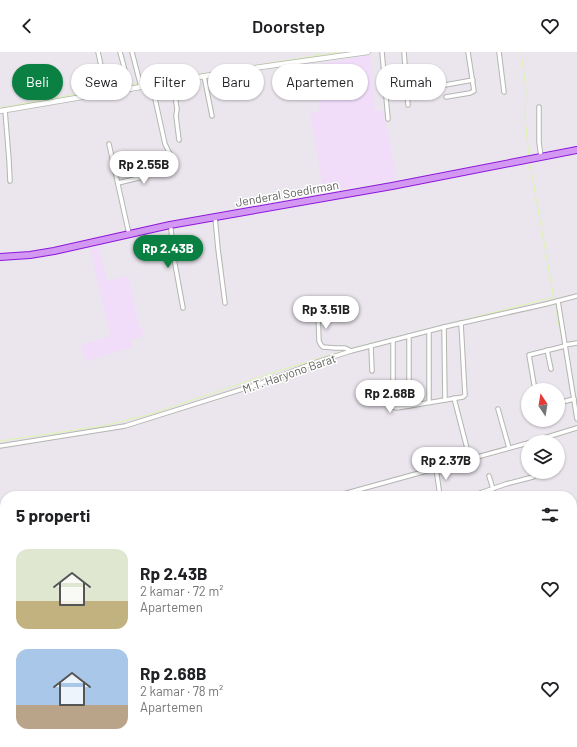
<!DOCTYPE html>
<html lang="id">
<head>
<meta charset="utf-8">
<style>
  body { margin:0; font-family:Barlow,sans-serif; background:#f2f2f2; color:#202124; height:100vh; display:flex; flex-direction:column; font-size:15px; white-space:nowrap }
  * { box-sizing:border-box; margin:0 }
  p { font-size:13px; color:#757577 }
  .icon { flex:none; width:22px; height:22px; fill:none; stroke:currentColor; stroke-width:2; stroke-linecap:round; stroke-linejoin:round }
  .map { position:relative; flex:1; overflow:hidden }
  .drawer { position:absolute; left:0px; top:439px; width:577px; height:256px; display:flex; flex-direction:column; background:#fff; border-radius:16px 16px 0 0; box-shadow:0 1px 3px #0004 }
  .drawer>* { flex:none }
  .banner { position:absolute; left:12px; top:12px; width:553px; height:36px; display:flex; gap:8px }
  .needle { width:26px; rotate:348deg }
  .tools { position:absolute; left:521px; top:331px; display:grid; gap:8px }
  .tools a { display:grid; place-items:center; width:44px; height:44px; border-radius:50%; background:#fff; box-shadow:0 1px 3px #0004; font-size:20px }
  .price { position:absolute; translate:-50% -34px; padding:0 9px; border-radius:14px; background:#fff; color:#222; font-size:13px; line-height:26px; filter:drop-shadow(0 1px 2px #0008) }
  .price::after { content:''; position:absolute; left:50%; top:24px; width:12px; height:9px; margin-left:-6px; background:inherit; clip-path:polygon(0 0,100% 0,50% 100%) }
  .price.on { background:#0b8043; color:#fff }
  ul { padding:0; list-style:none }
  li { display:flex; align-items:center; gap:12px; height:100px; padding:0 16px }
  li span { display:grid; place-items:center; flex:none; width:112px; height:80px; border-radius:12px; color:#555 }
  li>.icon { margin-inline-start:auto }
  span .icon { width:48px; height:48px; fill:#fffc; stroke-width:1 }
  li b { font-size:17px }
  h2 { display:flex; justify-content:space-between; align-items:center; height:48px; padding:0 16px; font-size:17px }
  .tag { padding:0 14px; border-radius:18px; background:#fff; box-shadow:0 1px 3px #0004; font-size:14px; line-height:36px }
  .tag.on { background:#0b8043; color:#fff }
  header { display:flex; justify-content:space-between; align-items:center; height:52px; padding:0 16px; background:#fff; font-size:18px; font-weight:600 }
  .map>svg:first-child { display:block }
</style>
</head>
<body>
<header><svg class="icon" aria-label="back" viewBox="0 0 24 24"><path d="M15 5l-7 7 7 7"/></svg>Doorstep<svg class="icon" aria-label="heart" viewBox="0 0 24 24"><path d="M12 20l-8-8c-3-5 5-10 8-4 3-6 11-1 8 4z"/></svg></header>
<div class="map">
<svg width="577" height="695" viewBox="0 0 577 695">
  <rect width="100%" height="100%" fill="#ebe5ee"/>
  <!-- commercial -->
  <g fill="#f1ddfa">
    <polygon points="370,2 375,59 383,59 397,127 324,140 310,62 320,59 312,14"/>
    <polygon points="99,195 107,229 128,224 139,275 141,275 144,284 130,288 132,295 86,309 81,293 111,284 90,197"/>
  </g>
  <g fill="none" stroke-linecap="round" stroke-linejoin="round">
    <!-- stream -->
    <g stroke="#dcf6ad" stroke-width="1">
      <polyline points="316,0 316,3"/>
      <polyline points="521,0 526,38 525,66 529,105"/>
      <polyline points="130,33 341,0"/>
      <polyline points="0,56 127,33"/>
      <polyline points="530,112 554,247"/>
      <polyline points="555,254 563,292"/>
      <polyline points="563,295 568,320"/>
      <polyline points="350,297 554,245"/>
      <polyline points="0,389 102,374 148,363 281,318 347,298"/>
      <polyline points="572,579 577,578"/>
      <polyline points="0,660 5,659"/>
    </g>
    <defs>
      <g id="street">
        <polyline points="98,0 107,41"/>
        <polyline points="120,0 130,37"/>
        <polyline points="132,0 141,35"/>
        <polyline points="382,0 388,67"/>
        <polyline points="404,0 408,53"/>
        <polyline points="499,0 504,40"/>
        <polyline points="204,24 212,64"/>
        <polyline points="173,30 177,57 176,64 179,88"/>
        <polyline points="152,33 165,92 171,104 173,119"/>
        <polyline points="445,33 473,28"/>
        <polyline points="446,45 470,41 474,39 468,0"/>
        <polyline points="539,55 539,90 541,105"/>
        <polyline points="5,58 9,108 10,129"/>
        <polyline points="109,92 129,182"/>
        <polyline points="118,131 143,125 141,114"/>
        <polyline points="215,165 218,197 225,251"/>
        <polyline points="171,177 173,201 183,256"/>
        <polyline points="309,247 317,258 318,261 319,289 321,293 323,295 335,296 345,296 351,299"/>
        <polyline points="558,249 577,367"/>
        <polyline points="444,275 445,348"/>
        <polyline points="429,279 429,350"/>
        <polyline points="393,288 393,355 397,356 463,345 465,343 461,271"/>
        <polyline points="565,293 577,291"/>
        <polyline points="371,294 372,319"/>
        <polyline points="547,298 551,317"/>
        <polyline points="535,338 529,303 565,294"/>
        <polyline points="454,346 469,404"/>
        <polyline points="558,351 574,347"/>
        <polyline points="409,354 409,284"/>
        <polyline points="498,357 509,396"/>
        <polyline points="531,390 577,376"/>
        <polyline points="0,394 125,374 259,332 317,310 351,299 444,275 546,252 577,244"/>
        <polyline points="436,416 440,444"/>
        <polyline points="489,424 493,437"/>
        <polyline points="336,444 528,391"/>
        <polyline points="479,444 480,441 506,432 533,425 535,423 534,420"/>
        <polyline points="572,582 577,581"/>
        <polyline points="0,663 5,662"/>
      </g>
      <polyline id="secondary" points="0,59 240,18 368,0"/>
      <polyline id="highway" points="0,205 30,203 54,199 170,173 392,134 577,98"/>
    </defs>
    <!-- street casing -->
    <use href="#street" stroke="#b3b6b0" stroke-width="5.5"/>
    <!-- secondary casing -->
    <use href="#secondary" stroke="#b5b8b1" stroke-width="6"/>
    <!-- highway casing -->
    <use href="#highway" stroke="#8d17db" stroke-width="8"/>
    <!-- street -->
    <use href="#street" stroke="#fff" stroke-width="3.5"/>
    <!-- secondary -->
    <use href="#secondary" stroke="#fff" stroke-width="4.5"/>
    <!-- highway -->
    <use href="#highway" stroke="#d398f2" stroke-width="6"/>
  </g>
  <g text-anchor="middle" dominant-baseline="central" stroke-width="3" stroke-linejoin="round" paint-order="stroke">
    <!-- street labels -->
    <g font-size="12" fill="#61645d" stroke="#fff">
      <text transform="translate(287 141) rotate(-10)">Jenderal Soedirman</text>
      <text transform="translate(289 321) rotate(-19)">M.T. Haryono Barat</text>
    </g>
  </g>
</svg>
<div class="tools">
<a><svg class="needle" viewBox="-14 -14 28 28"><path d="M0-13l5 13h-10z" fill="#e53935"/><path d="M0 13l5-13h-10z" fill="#757577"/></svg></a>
<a><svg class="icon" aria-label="layers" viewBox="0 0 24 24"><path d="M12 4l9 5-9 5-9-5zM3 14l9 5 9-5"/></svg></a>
</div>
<b class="price" style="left:144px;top:133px">Rp 2.55B</b>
<b class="price on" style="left:168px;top:217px">Rp 2.43B</b>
<b class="price" style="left:326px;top:278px">Rp 3.51B</b>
<b class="price" style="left:390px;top:362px">Rp 2.68B</b>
<b class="price" style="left:446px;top:429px">Rp 2.37B</b>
<div class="banner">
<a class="tag on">Beli</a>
<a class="tag">Sewa</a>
<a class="tag">Filter</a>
<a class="tag">Baru</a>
<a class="tag">Apartemen</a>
<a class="tag">Rumah</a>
</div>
<section class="drawer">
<h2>5 properti<svg class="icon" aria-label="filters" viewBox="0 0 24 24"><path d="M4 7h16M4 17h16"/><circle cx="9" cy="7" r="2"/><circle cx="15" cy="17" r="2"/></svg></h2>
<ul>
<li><span style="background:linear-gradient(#dfe7d0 65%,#c2b280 0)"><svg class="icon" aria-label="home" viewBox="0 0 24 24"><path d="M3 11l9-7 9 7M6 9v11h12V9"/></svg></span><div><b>Rp 2.43B</b><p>2 kamar · 72 m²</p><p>Apartemen</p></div><svg class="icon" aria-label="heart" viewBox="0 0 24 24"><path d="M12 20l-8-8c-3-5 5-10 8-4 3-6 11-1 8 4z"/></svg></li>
<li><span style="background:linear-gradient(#a9c7e8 70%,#b9a48a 0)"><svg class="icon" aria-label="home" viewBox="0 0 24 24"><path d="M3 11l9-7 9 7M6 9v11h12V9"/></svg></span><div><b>Rp 2.68B</b><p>2 kamar · 78 m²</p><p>Apartemen</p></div><svg class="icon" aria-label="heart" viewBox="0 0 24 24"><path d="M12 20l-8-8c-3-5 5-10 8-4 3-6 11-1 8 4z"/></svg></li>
</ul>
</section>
</div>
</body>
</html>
